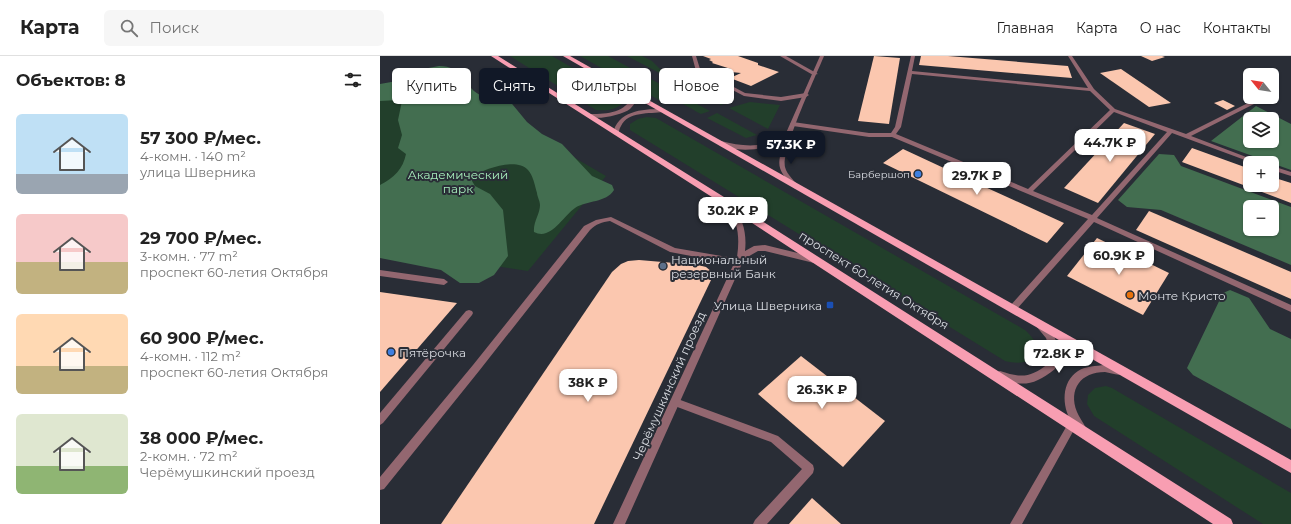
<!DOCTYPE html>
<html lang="ru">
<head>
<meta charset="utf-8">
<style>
  body { margin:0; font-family:Montserrat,sans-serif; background:#f6f6f6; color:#222; height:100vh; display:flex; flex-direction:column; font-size:15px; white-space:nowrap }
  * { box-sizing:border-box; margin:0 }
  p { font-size:13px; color:#767676 }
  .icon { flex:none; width:22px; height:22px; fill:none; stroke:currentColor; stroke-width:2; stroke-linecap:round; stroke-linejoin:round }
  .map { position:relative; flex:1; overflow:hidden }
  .panel { display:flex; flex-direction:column; background:#fff; width:380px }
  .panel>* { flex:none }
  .top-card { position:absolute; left:12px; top:12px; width:380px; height:36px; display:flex; gap:8px }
  .needle { width:26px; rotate:300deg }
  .tools { position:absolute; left:863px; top:12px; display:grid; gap:8px }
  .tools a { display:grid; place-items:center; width:36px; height:36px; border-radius:6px; background:#fff; box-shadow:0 1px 3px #0004; font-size:20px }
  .price { position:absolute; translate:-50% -34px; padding:0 9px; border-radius:8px; background:#fff; color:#222; font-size:13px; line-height:26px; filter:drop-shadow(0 1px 2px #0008) }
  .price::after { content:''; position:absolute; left:50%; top:24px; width:12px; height:9px; margin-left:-6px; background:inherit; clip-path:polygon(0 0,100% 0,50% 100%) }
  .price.selected { background:#111827; color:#fff }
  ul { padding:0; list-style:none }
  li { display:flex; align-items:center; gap:12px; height:100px; padding:0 16px }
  li span { display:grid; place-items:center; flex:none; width:112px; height:80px; border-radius:6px; color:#555 }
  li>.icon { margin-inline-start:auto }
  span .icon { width:48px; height:48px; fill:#fffc; stroke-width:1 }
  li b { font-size:17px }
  h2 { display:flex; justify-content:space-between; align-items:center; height:48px; padding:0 16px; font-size:17px }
  .pill { padding:0 14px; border-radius:6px; background:#fff; box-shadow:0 1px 3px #0004; font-size:14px; line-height:36px }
  .pill.selected { background:#111827; color:#fff }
  header { display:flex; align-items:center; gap:24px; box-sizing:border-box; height:56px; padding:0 20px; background:#fff; border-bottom:1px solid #e0e0e0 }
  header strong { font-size:19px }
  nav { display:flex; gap:22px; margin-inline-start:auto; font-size:14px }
  .search { width:280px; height:36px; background:#f6f6f6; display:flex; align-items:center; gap:10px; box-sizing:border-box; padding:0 14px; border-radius:6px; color:#767676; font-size:15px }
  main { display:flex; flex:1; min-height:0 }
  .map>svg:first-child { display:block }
</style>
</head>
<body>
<header>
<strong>Карта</strong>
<div class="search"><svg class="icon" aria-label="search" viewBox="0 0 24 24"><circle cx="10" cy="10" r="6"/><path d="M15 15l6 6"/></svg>Поиск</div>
<nav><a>Главная</a><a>Карта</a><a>О нас</a><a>Контакты</a></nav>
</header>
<main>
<section class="panel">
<h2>Объектов: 8<svg class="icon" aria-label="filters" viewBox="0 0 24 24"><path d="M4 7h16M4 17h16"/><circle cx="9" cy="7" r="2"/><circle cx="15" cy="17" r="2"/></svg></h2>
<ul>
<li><span style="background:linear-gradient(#bfe0f5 75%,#9aa5b1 0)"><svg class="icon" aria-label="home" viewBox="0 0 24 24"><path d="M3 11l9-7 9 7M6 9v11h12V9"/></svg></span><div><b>57 300 ₽/мес.</b><p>4-комн. · 140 m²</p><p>улица Шверника</p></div></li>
<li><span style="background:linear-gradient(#f6c9c9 60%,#c2b280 0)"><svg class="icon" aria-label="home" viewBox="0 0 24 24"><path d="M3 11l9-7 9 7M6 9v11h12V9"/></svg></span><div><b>29 700 ₽/мес.</b><p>3-комн. · 77 m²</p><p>проспект 60-летия Октября</p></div></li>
<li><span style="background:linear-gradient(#ffd9b3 65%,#c2b280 0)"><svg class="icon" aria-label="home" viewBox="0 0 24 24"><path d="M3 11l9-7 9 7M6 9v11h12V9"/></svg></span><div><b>60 900 ₽/мес.</b><p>4-комн. · 112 m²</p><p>проспект 60-летия Октября</p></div></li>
<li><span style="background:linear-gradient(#dfe7d0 65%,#8fb573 0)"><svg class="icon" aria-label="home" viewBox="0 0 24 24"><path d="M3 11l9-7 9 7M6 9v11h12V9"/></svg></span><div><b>38 000 ₽/мес.</b><p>2-комн. · 72 m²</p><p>Черёмушкинский проезд</p></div></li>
</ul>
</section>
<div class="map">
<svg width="911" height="468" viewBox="0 0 911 468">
  <rect width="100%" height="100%" fill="#292d36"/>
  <!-- green -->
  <g fill="#223f2b">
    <path d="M130,0H172L245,42L244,46C236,54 227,55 216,54Z"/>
    <path d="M200,0H228L330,55L321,58C309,52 299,42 286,48Z"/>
    <polygon points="247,0 262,0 272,5 285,18 340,43 356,43 341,49"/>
    <polygon points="59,23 226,120 148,215 0,193 0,29"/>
    <polygon points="370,46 400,49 388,73 349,52"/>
    <polygon points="337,57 377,79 366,82 327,62"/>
    <path d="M267,61L276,62L645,274C670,296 652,312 625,305L250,74V68L258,63Z"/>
    <polygon points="726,330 732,332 911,437 911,468 883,468 714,360 707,348 708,339 715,332"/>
  </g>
  <!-- forest -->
  <g fill="#436e50" fill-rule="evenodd">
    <path d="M59,10C83,10 82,29 100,39C107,43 120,41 128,43L147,66L162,78L182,88L212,120L232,129L234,134C226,147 207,144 195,152C183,160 171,185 154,176C153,166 160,158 160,149C160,145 157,140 157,137C155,130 153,119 148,114C136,101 104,113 92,121V125L95,130L110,138L123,154L128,200L114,219L99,227H80L61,214L0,202V129C14,122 23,113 26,98L18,92L22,79L18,64L22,45L18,44L0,45V28L17,25L43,13Z"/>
    <path d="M876,50L911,68V114L831,85ZM870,63H892V85H870Z"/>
    <path d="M779,98L794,99L801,110L911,151V209L781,154L747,151L738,144ZM870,151H892V173H870Z"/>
    <polygon points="850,234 869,242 890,273 911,283 911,373 813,319 807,312 843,237"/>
  </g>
  <!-- building -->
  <g fill="#fbc7af">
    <polygon points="323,0 358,0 378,7 378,9 399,16 371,30 350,22 361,17 351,16 351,13 332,7 333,6 329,4 331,3"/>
    <polygon points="494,0 520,2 509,68 478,65"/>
    <polygon points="541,0 568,0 688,10 692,22 539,9"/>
    <polygon points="761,0 782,0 785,1 772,5"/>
    <polygon points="741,13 791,47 769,51 720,17"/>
    <polygon points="843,44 855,50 847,54 834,47"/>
    <polygon points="744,67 775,78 718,147 684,132"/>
    <polygon points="812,92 870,113 870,129 892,129 892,121 911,127 911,147 802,106"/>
    <polygon points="523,93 581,120 684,167 667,187 503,107"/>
    <polygon points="769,155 911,216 911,243 756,174"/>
    <polygon points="717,182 789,217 763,259 687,220"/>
    <polygon points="259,204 318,209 326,211 332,216 332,222 214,468 61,468 232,216 241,208 248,205"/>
    <polygon points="0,236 77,247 0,336"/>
    <polygon points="421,300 505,365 463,411 378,338"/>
    <polygon points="432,442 461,468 409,468"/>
  </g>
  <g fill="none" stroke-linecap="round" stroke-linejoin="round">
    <!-- service -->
    <g fill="#936770" fill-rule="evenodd">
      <polygon points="312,0 316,0 320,13 365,37 401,41 426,37 429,39 426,41 401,45 364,40 316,15"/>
      <polygon points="400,0 406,0 438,18 433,19"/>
      <path d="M531,0H535L532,15L708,32L688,0H692L714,33L735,53L806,78L870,46H874V48L811,80L882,107H873L792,77L717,162L911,249V256L714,166L636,254H630L629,252L630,250L708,163L512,81H489L413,70L410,68L413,66L489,77H511L515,71ZM532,18L710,35L730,54L648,133L516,78L521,71ZM734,56L787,76L712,159L653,135Z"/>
      <polygon points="892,110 911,116 911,120 892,114"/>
      <path d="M231,161L295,192L359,203L363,206L359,209L290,196L230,165C222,166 216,168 210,174L99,315L4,433L0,434V421L93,309L204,170L216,164Z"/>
      <polygon points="0,214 64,223 68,226 64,229 0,220"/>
      <polygon points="89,254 92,255 93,257 92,259 3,367 0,369 0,357 86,255"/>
      <polygon points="295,342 398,380 433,409 434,413 433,417 387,468 373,468 375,464 422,413 391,386 292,349 290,346 292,343"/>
      <polygon points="692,364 695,366 697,369 695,372 642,468 630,468 689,366"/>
    </g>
    <!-- minor -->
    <g fill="#936770" fill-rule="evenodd">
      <path d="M440,0H444C436,20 401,94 405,111C407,119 415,125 419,131L416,133L414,132C396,111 397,111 404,85C387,94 354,98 338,87L341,85C364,91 387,93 406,77Z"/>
      <path d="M256,38L259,40C256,45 254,49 250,53C242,59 216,65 207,60L210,58C229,58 244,57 254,39Z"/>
      <path d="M281,53L283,54V56C270,58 248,55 241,70C239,73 239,76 238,79L233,78C237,55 262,53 281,53Z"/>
      <path d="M348,147H352C363,163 367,177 365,195L374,190L385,189L434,201L438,204L434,207L385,195H378L364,203L245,468H233L357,201C360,181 358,166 347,149Z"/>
      <path d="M660,267C677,273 682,298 675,313C654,330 642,331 617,322L615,319L617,316L620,315C641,322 650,322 668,308V288L666,282L656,270L657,268Z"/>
      <path d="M725,309L743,312L745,315L743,318C737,320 731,317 725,316C701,316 688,333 697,356C699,361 703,366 706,372L705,375L701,377C696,375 694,370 691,365C682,350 681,326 698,315C706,310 716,310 725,309Z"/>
    </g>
    <!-- primary -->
    <g fill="#f89eb2" fill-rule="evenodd">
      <polygon points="111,0 118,0 352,146 851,463 853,468 833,468 346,150"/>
      <polygon points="183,0 190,0 911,404 911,417"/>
    </g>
  </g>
  <!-- markers -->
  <g fill="#3f7fe0" stroke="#292d36" stroke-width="1.5">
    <circle cx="538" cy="118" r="4"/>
    <circle cx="11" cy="296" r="4"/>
  </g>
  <circle fill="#5c6f8a" stroke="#292d36" stroke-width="1.5" cx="283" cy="210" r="4"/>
  <circle fill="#e8710a" stroke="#292d36" stroke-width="1.5" cx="750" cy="239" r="4"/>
  <rect fill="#1a4fb4" stroke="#292d36" stroke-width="1.5" x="446" y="245" width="8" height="8" rx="2"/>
  <g text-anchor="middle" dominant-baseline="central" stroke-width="4" stroke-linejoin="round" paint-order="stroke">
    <!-- far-poi labels -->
    <g font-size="10" fill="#dadde3" stroke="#292d36" text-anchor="end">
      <text x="530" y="118">Барбершоп</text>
    </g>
    <!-- park labels -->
    <g font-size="12" fill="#a7eebc" stroke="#292d36">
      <text x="78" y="118">Академический<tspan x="78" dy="14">парк</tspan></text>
    </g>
    <!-- poi labels -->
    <g font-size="12" fill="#dadde3" stroke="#292d36" text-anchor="start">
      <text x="291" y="203">Национальный<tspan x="291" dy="14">резервный Банк</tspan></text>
      <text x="758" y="239">Монте Кристо</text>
      <text x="442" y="249" text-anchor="end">Улица Шверника</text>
      <text x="19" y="296">Пятёрочка</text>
    </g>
    <!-- street labels -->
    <g font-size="12" fill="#dadde3" stroke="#292d36">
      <text transform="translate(494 224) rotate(32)">проспект 60-летия Октября</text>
      <text transform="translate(289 330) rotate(-66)">Черёмушкинский проезд</text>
    </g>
  </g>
</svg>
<div class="tools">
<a><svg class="needle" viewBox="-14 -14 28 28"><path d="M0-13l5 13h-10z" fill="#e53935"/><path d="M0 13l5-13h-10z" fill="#767676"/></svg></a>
<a><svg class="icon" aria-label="layers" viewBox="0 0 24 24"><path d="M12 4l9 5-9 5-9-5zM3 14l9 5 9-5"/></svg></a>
<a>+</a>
<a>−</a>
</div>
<b class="price" style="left:730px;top:107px">44.7K ₽</b>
<b class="price selected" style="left:411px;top:109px">57.3K ₽</b>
<b class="price" style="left:597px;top:140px">29.7K ₽</b>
<b class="price" style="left:353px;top:175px">30.2K ₽</b>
<b class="price" style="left:739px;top:220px">60.9K ₽</b>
<b class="price" style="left:679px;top:318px">72.8K ₽</b>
<b class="price" style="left:208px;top:347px">38K ₽</b>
<b class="price" style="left:442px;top:354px">26.3K ₽</b>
<div class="top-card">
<a class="pill">Купить</a>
<a class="pill selected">Снять</a>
<a class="pill">Фильтры</a>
<a class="pill">Новое</a>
</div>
</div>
</main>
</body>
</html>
